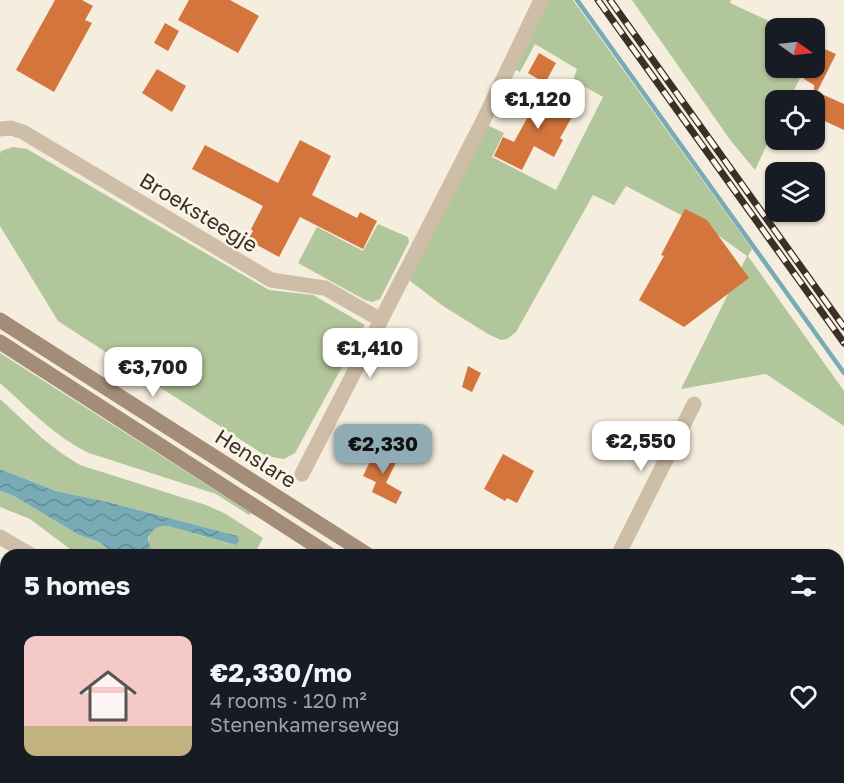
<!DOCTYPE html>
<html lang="en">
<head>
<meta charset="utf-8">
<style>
  body { margin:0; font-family:"Golos Text",sans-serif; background:#242831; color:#f1f3f6; height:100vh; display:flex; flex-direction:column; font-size:22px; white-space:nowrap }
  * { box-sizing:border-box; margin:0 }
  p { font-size:20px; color:#9ea1a6 }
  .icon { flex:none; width:33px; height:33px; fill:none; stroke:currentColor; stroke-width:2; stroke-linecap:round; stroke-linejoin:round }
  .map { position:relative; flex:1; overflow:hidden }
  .details { position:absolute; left:0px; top:549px; width:844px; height:234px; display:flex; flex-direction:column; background:#171b24; border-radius:18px 18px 0 0; box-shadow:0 2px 4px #0004 }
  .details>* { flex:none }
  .needle { width:39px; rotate:104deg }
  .tools { position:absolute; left:765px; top:18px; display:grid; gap:12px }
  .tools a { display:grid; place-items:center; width:60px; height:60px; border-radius:12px; background:#171b24; box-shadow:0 2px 4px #0004; font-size:30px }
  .price { position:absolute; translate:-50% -51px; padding:0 14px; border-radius:12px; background:#fff; color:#222; font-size:20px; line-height:39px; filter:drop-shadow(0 2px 3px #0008) }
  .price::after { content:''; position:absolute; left:50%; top:36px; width:18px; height:14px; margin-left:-9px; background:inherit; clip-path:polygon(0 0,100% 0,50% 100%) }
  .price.active { background:#8fabb3; color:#111 }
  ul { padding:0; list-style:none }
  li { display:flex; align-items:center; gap:18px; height:150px; padding:0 24px }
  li+li { border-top:2px solid #363941 }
  li span { display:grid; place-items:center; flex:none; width:168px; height:120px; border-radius:12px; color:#555 }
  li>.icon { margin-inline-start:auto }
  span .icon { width:72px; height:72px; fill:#fffc; stroke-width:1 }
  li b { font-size:26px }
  h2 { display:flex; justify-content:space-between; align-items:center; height:72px; padding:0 24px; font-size:26px }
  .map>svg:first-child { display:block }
</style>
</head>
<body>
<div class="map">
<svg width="844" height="783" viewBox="0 0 844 783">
  <defs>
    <pattern id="water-waves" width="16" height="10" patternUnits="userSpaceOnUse" patternTransform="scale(1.5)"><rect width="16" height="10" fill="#78abb6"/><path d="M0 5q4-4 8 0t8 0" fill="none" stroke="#648c94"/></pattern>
  </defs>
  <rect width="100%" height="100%" fill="#f5eddd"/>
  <!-- green -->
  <g fill="#b2c69b">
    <polygon points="548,0 573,0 752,249 748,256 844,391 844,426 766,374 681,389 747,256 715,233 626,186 614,205 593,195 516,332 507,339 501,340 488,334 443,306 409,280 487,125 504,133 492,157 556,190 603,97 573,80 577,69 535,44 520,72 514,69"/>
    <polygon points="632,0 731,0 730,3 784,28 776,28 776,68 805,68 789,100 776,100 775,127 755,170 731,141"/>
    <polygon points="13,147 27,149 269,290 313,295 365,325 295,453 284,459 266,456 58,321 0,226 0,154 1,151"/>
    <polygon points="378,224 408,237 409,242 380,299 372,302 365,300 298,263 317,227 363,251"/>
    <path d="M0,353L251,513L249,515L216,494L89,453C54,436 28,408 0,383Z"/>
    <path d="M0,399L42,438L61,453L80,465L206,505L224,513L263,538L254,555H149C150,539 144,525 168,526L234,545L238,536L108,502L56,491L0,469Z"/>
    <polygon points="0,491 12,495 79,535 99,542 116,555 78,555 30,519 0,507"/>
    <polygon points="258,777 444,777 448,780 445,783 254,783"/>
  </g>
  <!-- water -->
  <path fill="url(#water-waves)" d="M0,469L56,491L108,502L238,536L239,541L235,545L168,526C157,526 153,528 148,538L150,547L149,555H116L99,542L79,535L12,495L0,491Z"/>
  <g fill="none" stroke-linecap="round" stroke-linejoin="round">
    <!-- stream -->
    <polyline stroke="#78abb6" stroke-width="4.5" points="577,0 844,373"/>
  </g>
  <!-- building -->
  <g fill="#d3753d">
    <polygon points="55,0 82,0 93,6 85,20 92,23 54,92 16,70"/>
    <polygon points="189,0 230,0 259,16 238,53 178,20"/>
    <polygon points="165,23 179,31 168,51 154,43"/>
    <polygon points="820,47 836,54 817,92 844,104 844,130 814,116 814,85 804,79 810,68 814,68 814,58"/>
    <polygon points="539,53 556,63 545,83 528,73"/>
    <polygon points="157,69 186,86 172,112 142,93"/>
    <polygon points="536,88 576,110 560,138 563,140 554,157 534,146 522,170 494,156 503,137 514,142 531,111 525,108"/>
    <polygon points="300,140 331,156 312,195 357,218 360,212 377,221 363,249 300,217 279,257 248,240 253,231 251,229 263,206 192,169 205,145 278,183"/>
    <polygon points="685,209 707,220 749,278 684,327 639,300 664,256 661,255"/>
    <polygon points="468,366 481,373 472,392 462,387"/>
    <polygon points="377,447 398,458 386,483 402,492 396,504 372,492 376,482 363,476"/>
    <polygon points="503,454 534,471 517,503 507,498 505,501 484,489"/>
  </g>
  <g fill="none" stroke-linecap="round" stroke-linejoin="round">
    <!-- street -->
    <g stroke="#cfbea7" stroke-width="15">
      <polyline points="0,129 11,128 23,132 271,280 325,288 381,320"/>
      <polyline points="302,474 483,121 541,0"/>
      <polyline points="0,537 31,555"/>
      <polyline points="618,555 694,404"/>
      <polyline points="0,679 6,672"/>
      <polyline points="104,783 108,777"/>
    </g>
    <!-- secondary -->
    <g stroke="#a38d78" stroke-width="15">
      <polyline points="0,320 368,555"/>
      <polyline points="0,342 330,555"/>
      <polyline points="660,777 666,783"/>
      <polyline points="687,777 693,783"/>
    </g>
    <defs>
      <g id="rail">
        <polyline points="598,0 844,343"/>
        <polyline points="610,0 844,327"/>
      </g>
    </defs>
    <!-- rail casing -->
    <use href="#rail" stroke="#3b3028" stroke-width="7"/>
    <!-- rail -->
    <use href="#rail" stroke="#fcf6ea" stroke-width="4.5" stroke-dasharray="14" stroke-linecap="butt"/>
  </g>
  <g text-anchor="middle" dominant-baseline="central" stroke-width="5" stroke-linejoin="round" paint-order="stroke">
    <!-- street labels -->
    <g font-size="21" fill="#3b3028" stroke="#fcf6ea">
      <text transform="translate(199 212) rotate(31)">Broeksteegje</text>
      <text transform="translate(256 458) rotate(32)">Henslare</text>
    </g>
  </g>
</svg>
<div class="tools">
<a><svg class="needle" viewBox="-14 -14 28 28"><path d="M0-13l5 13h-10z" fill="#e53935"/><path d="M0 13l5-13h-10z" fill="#9ea1a6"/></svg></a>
<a><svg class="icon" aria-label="locate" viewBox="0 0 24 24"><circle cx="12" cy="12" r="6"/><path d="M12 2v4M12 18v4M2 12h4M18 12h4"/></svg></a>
<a><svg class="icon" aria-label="layers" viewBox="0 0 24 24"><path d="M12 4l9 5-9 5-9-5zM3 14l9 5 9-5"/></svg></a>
</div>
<b class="price" style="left:538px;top:130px">€1,120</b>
<b class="price" style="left:370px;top:379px">€1,410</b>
<b class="price" style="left:153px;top:398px">€3,700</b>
<b class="price" style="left:641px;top:472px">€2,550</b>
<b class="price active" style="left:383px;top:475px">€2,330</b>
<section class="details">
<h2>5 homes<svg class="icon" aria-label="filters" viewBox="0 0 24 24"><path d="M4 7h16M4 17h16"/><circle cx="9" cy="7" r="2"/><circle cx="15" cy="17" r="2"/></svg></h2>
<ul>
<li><span style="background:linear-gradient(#f6c9c9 75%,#c2b280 0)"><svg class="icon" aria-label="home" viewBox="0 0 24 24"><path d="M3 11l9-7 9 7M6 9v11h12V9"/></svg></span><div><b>€2,330/mo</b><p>4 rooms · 120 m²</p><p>Stenenkamerseweg</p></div><svg class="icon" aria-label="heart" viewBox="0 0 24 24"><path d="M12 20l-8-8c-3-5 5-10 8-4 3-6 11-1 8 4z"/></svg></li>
</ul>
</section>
</div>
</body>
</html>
